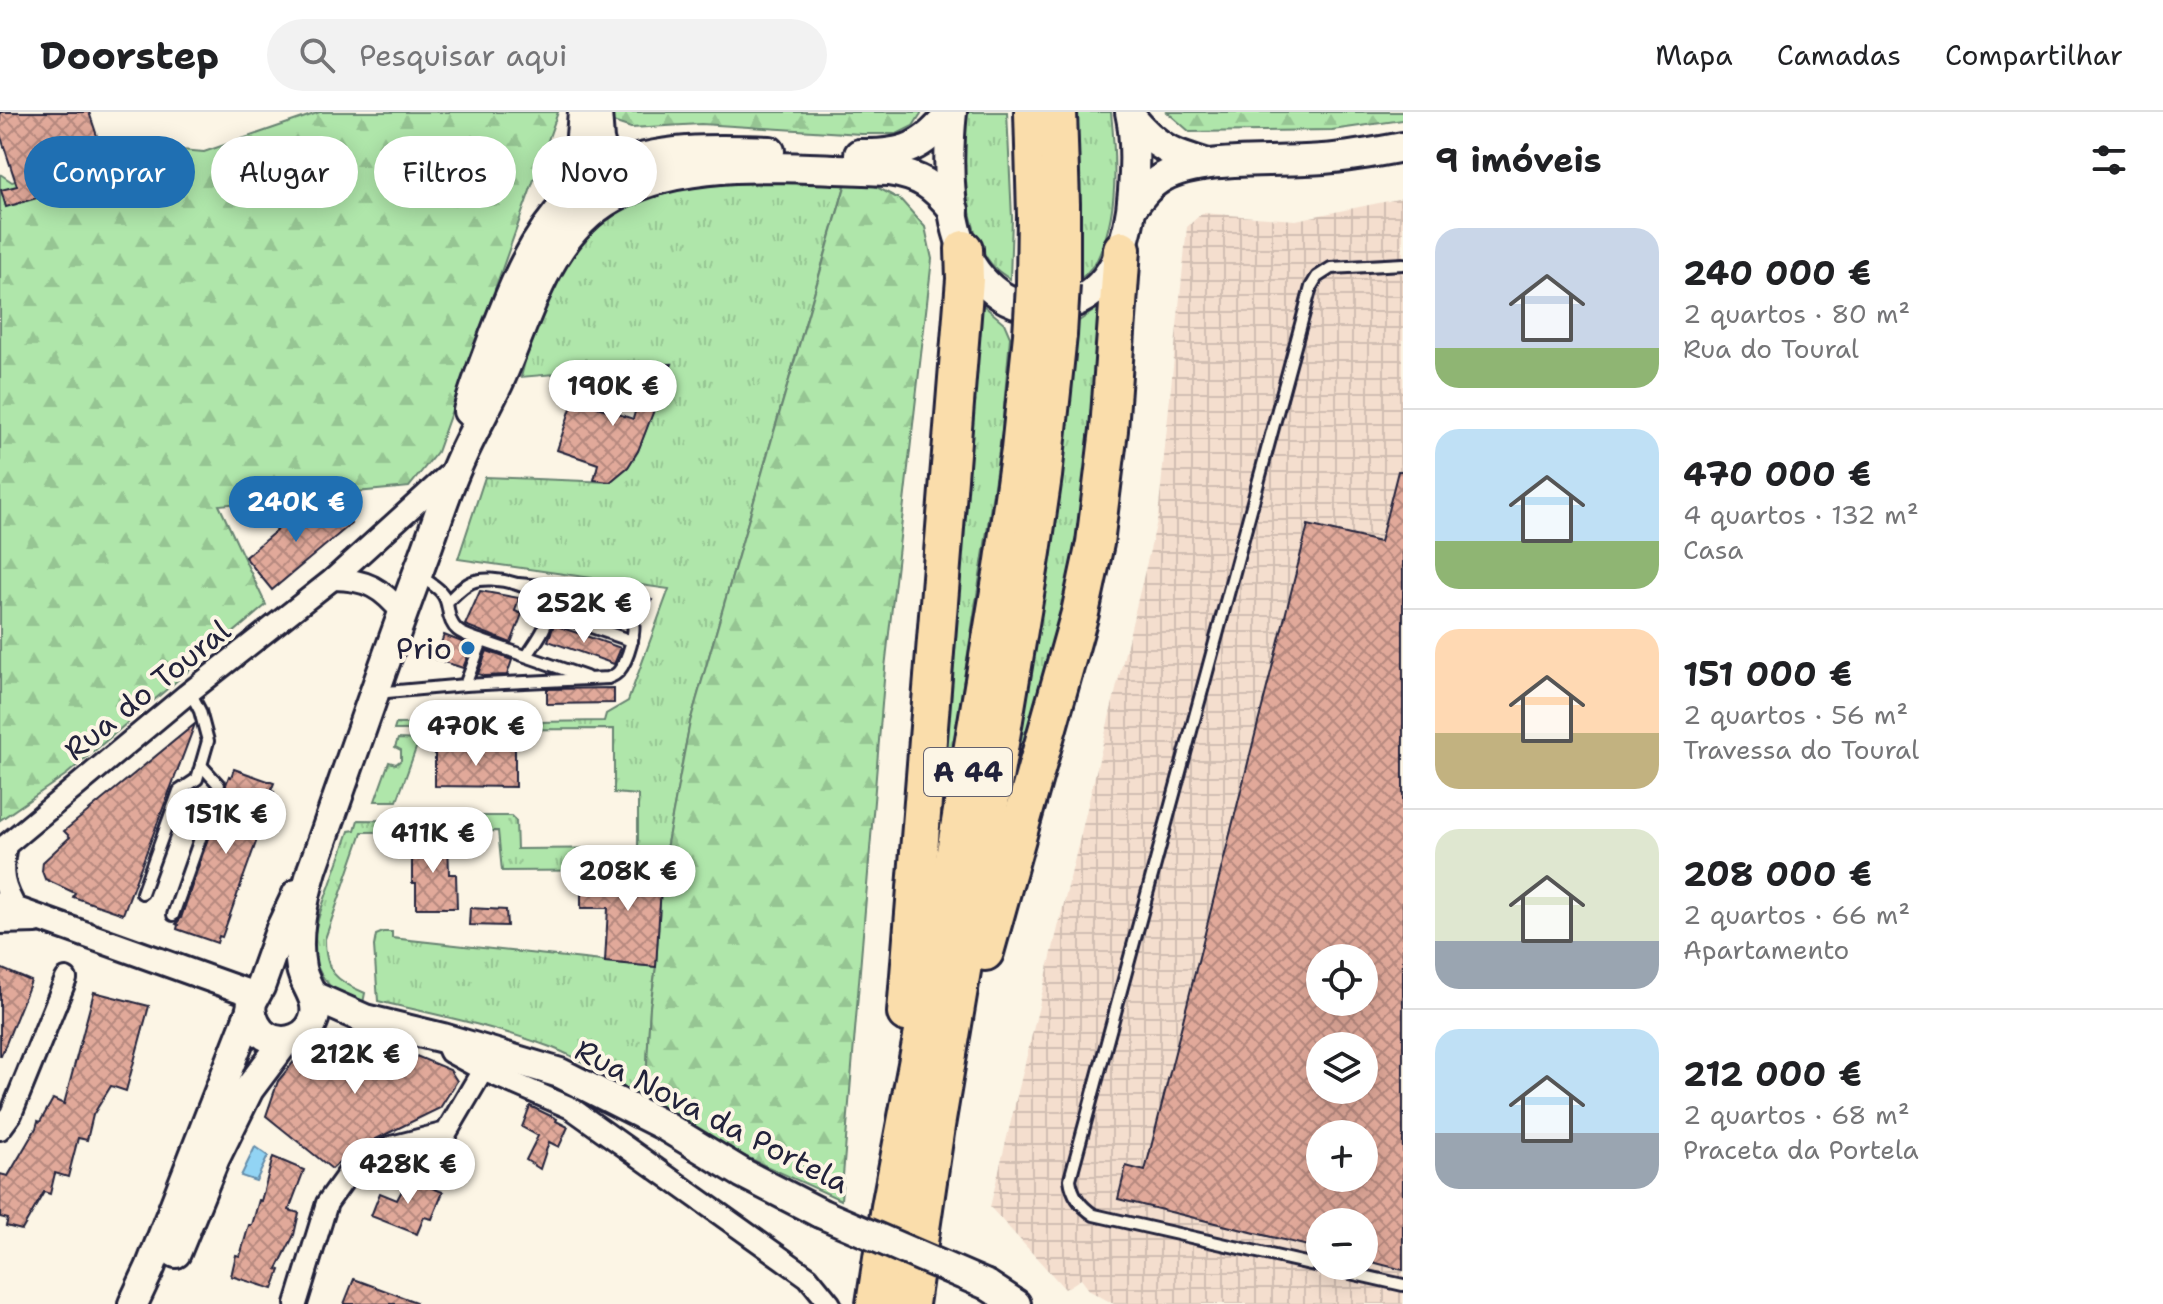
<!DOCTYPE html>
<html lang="pt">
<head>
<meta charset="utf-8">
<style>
  body { margin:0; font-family:"Shantell Sans",sans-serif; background:#f2f2f2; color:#202124; height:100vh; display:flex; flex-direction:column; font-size:30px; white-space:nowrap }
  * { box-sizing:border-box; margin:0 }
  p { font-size:26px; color:#757577 }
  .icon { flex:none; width:44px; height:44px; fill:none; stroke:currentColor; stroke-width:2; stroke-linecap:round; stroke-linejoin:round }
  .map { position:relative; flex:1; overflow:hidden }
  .side { display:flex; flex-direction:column; background:#fff; width:760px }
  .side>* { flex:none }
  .banner { position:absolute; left:24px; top:24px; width:760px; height:72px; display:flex; gap:16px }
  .controls { position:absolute; left:1306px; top:832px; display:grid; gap:16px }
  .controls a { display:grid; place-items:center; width:72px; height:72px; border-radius:50%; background:#fff; box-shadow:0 4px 20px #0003; font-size:40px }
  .price { position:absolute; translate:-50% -68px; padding:0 18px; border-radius:28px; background:#fff; color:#222; font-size:26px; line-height:52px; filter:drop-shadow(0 2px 4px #0008) }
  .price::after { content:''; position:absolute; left:50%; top:48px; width:24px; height:18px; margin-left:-12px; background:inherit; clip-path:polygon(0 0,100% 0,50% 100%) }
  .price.on { background:#1f6fb2; color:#fff }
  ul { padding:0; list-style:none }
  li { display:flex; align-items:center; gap:24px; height:200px; padding:0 32px }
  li+li { border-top:2px solid #e0e0e0 }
  li span { display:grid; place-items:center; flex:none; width:224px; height:160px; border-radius:24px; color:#555 }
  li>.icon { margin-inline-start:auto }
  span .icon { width:96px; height:96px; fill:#fffc; stroke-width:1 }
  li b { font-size:34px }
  h2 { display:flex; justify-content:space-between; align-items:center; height:96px; padding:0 32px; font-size:34px }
  .pill { padding:0 28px; border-radius:36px; background:#fff; box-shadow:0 4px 20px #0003; font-size:28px; line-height:72px }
  .pill.on { background:#1f6fb2; color:#fff }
  header { display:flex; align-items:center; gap:48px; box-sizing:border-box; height:112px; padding:0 40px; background:#fff; border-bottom:2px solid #e0e0e0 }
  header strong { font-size:38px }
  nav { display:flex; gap:44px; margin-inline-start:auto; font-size:28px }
  .search { width:560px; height:72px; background:#f2f2f2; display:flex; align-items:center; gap:20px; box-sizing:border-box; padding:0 28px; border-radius:44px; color:#757577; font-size:30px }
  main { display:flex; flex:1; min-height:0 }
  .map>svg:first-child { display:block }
</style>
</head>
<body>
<header>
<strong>Doorstep</strong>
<div class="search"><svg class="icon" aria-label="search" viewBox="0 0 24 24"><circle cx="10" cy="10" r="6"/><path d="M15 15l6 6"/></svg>Pesquisar aqui</div>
<nav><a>Mapa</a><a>Camadas</a><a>Compartilhar</a></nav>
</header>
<main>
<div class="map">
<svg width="1403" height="1192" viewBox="0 0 1403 1192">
  <defs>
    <pattern id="industrial-grid" width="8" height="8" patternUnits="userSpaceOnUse" patternTransform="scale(2)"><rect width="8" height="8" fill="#f4dece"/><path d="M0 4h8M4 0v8" fill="none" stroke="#d1beb2"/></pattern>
    <pattern id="grass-tufts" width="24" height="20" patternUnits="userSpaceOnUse" patternTransform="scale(2)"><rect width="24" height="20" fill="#afe6aa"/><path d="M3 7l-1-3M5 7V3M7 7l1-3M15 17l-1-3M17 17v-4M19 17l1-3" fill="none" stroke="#96c593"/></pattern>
    <pattern id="forest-firs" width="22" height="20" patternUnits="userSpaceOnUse" patternTransform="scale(2)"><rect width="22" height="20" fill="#afe6aa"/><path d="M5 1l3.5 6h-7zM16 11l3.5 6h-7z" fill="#96c593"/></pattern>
    <pattern id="building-cross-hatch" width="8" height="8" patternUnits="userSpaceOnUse" patternTransform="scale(2)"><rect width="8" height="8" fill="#e1a99a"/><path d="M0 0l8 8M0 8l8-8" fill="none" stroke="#b6897f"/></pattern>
  </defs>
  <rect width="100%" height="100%" fill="#fcf5e5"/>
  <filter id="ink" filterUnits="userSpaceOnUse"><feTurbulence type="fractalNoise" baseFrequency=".0125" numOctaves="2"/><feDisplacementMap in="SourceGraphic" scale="16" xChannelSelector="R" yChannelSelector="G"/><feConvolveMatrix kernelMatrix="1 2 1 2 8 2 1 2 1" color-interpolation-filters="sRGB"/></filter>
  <g filter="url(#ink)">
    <!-- industrial -->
    <path fill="url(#industrial-grid)" fill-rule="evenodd" d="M1403,86V1192H1114L1090,1179L1081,1167L1065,1177L990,1095L1158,405L1187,115L1202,101L1296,108ZM1320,846H1364V890H1320ZM1320,934H1364V978H1320ZM1320,1022H1364V1066H1320ZM1320,1110H1364V1154H1320Z"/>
    <!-- grass -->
    <g fill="url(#grass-tufts)" stroke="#688472" stroke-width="2">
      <path d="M967,0H1007L1012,106L1010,167C1005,164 999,160 995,156C966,128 958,37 967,0Z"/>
      <path d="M1072,0H1111C1116,49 1119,102 1097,148C1092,157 1083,164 1076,172Z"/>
      <path d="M716,68L846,70L690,610L662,758L502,759L498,719L362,720L325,827C325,860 336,869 365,881L363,891C356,888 346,886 340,882C298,853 316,810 330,773C336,755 343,737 349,719L355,718L358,708L435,709L436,704H511L516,709L517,737L638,736V683L614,681V617L394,618L396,612L604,609L606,602L628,589L669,477L458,447L485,365L610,370L628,355L638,339L671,252L521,265L532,223L570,144L605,104L653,77Z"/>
      <polygon points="969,181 1004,211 1010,225 1002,318 994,374 937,740"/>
      <polygon points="1104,192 1108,193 1072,480 991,764 1076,211"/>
      <polygon points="398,627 419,628 397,689 375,689 389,650 396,652 401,648 401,638 395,635"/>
      <path d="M383,820H392V826L656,855L650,895L645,989C616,970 586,949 553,936C497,915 437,903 378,889L374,834L376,823Z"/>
    </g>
    <!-- forest -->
    <g fill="url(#forest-firs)" stroke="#688472" stroke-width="2">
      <polygon points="320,0 558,0 437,340 409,375 219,393 266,493 67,662 0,708 0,62 12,70 146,35 204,40"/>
      <polygon points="583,0 922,0 913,14 897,22 861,22 701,12 631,16"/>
      <polygon points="1167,0 1403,0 1403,8 1332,18 1190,20"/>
      <polygon points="846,71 873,73 901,88 925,115 932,147 885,556 841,1088 742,1043 645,989 650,895 656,855 662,758 690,610"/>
    </g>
    <!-- water -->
    <polygon fill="#92d4f4" stroke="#658daa" stroke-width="2" points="255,1035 268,1044 256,1069 241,1064"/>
    <!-- building -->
    <g fill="url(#building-cross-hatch)" stroke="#22223b" stroke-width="2" fill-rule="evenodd">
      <polygon points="0,0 89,0 105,48 127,41 132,58 6,95 1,78 17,74 0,22"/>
      <polygon points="672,252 638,339 628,355 610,370 594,368 598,352 557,338 574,287 633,307 641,279 640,255"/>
      <path d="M1398,359H1403V1158L1364,1148V1110H1320V1137L1118,1087L1126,1054L1145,1059L1308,413L1380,430ZM1320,846H1364V890H1320ZM1320,934H1364V978H1320ZM1320,1022H1364V1066H1320Z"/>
      <polygon points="308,392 319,405 334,392 351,412 272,478 245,445"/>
      <polygon points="589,470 624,474 623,477 652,488 646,502 618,490 617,492 585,480"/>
      <polygon points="480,479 519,486 515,499 522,502 511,531 465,513"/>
      <polygon points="554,513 621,536 615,550 614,552 548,529"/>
      <polygon points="444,523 472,534 463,556 435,547"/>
      <polygon points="487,539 512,548 507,563 484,564 478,562"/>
      <polygon points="614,576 614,591 547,592 547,577"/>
      <polygon points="195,612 123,802 73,785 75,781 45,767 42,759 43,750 70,725 64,719"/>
      <polygon points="475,634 515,635 515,675 435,674 435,639 475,639"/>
      <polygon points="234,657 274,671 271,679 274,680 222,825 219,824 217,831 177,817 178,813 176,812 181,806 229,664 231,665"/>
      <polygon points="412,728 448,728 449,762 456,762 457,796 416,796 416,771 412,771"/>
      <polygon points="606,758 662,758 656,855 605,850 608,796 581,796 581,767 606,766"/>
      <polygon points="470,796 506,798 507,814 469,813"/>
      <polygon points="0,856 31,869 1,944 0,944"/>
      <polygon points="94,880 149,894 126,979 111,974 93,1003 87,1028 78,1026 68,1065 55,1061 50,1082 44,1080 22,1118 6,1114 8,1107 0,1105 0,1062 8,1064 36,1016 38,1009 40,1010 53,987 64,992"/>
      <polygon points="351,926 385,931 450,958 457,969 440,996 372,1029 346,1044 332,1057 266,1004 278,969 296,947 322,934"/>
      <polygon points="530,994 557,1007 556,1009 568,1015 559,1035 549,1030 540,1057 526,1048 538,1024 522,1015"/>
      <polygon points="273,1045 304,1058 289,1098 299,1101 294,1123 277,1157 280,1158 273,1177 231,1164 236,1143 240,1144 249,1113 252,1113 259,1088 261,1089"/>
      <polygon points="408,1067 443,1080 432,1107 424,1105 417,1122 371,1104 380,1081 397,1088"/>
      <polygon points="354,1167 416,1190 415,1192 344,1192"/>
    </g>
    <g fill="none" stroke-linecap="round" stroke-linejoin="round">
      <defs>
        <g id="service">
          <path d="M1403,152L1331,156L1317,165L1311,175L1070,1067C1072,1083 1080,1094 1094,1103L1403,1173"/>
          <path d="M447,490C455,483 462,474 472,470C491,462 545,473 548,499C549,515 534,532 527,544"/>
          <polyline points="548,500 632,529"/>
          <polyline points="482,529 586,565"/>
          <path d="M465,573L608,566C613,564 616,563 619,559C628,548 637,518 632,506L557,478L542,474L518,472"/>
          <path d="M376,581L465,573L482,529C462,522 451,520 448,497C447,491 446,485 441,480C436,474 427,469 421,465"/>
          <polyline points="142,781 179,679 197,667 208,629 200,599 190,580"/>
          <polyline points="173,803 219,673 201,653"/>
        </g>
        <g id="minor">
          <path d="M333,467C366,467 382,476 403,502"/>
          <path d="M6,733C0,762 3,775 18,800"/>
          <polyline points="0,738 186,583 333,467 452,359"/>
          <polyline points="0,811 36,810"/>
          <polyline points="445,929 450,940 483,958 571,996 808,1165 830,1192"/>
          <polyline points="0,1017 11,1002 66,867"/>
          <polyline points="296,1192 327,1091 353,1055 391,1035 446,1021 483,958"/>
        </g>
        <g id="tertiary">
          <polyline points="581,0 579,24 584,73"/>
          <polyline points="599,0 601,28 609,57"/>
          <polyline points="0,792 255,883"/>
        </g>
        <g id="secondary">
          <path d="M952,0C947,47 946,120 976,160C991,180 1011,194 1037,195C1049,195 1062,195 1073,191C1117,174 1130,121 1133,79C1135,53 1136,26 1130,0"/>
          <path d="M1132,6C1157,36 1171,41 1208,52"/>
          <path d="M859,42C903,43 924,36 951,0"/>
          <path d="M1132,96C1141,84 1150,72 1163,65C1201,44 1278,51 1323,47C1350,45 1377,40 1403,35"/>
          <path d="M468,299C475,273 485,249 494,224C514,172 531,128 570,87C581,75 593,64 608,57C659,35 715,37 770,39"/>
          <polyline points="313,884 365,907 443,926 560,961 663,1013 742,1061 820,1101"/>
          <path d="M251,898C253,908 257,918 266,924C285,936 311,925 315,903C318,885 304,873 301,856C295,823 303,789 312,758C348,657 382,556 420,455C433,422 443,386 458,353C470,325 485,299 498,272C528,207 546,122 614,85C689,43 803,57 888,59C921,64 933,73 954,98"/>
          <polyline points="176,1141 215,1046 249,977 285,929"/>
          <polyline points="987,1173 1016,1192"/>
          <polyline points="133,1192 150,1156 251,898 252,890 260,875 281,816 297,782"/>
        </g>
        <g id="motorway">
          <polyline points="1033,0 1036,103 1035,173"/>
          <polyline points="1058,0 1061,92 1061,172"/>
          <polyline points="985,840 1080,501 1095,431 1109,318 1122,137"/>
          <polyline points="906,901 965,167 964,137"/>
          <polyline points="875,1192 890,1095 938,841 1003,456 1020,337 1032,223"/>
          <polyline points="910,1192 936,1014 1032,440 1043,364 1058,223"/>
        </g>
      </defs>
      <!-- service casing -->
      <use href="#service" stroke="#22223b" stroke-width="16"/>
      <!-- minor casing -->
      <use href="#minor" stroke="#22223b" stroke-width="26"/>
      <!-- tertiary casing -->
      <use href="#tertiary" stroke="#22223b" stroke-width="30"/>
      <!-- secondary casing -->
      <use href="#secondary" stroke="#22223b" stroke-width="34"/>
      <!-- motorway casing -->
      <use href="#motorway" stroke="#22223b" stroke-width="42"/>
      <!-- service -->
      <use href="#service" stroke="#fcf5e5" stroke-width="10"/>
      <!-- minor -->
      <use href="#minor" stroke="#fcf5e5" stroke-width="20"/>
      <!-- tertiary -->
      <use href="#tertiary" stroke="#fcf5e5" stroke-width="24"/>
      <!-- secondary -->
      <use href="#secondary" stroke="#fcf5e5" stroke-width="28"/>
      <!-- motorway -->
      <use href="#motorway" stroke="#faddab" stroke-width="36"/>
      <defs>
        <polyline id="secondary-bridge" points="820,1101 987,1173"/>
        <g id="motorway-bridge">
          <polyline points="1032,223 1035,173"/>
          <polyline points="1058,223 1061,172"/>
        </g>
      </defs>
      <!-- secondary-bridge casing -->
      <use href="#secondary-bridge" stroke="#22223b" stroke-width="34" stroke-linecap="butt"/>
      <!-- motorway-bridge casing -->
      <use href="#motorway-bridge" stroke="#22223b" stroke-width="42" stroke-linecap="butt"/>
      <!-- secondary-bridge -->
      <use href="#secondary-bridge" stroke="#fcf5e5" stroke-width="28"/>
      <!-- motorway-bridge -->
      <use href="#motorway-bridge" stroke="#faddab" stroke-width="36"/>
    </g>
  </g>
  <!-- markers -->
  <circle fill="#1f6fb2" stroke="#fcf5e5" stroke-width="3" cx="468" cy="536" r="8"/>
  <g text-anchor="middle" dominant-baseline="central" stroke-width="8" stroke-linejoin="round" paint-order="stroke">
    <!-- shield labels -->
    <rect fill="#fcf5e5" stroke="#63616e" stroke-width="2" x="924" y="636" width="88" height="48" rx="6"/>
    <g font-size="28" font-weight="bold" fill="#22223b">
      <text x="968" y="660">A 44</text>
    </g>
    <!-- poi labels -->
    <g font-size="30" fill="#22223b" stroke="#fcf5e5" text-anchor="end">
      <text x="452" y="536">Prio</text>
    </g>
    <!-- street labels -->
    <g font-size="30" fill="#22223b" stroke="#fcf5e5">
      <text transform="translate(147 578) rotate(-39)">Rua do Toural</text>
      <text transform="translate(712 1004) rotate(27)">Rua Nova da Portela</text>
    </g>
  </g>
</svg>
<div class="controls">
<a><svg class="icon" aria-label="locate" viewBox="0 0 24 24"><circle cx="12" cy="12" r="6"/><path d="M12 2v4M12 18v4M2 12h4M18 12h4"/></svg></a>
<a><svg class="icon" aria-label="layers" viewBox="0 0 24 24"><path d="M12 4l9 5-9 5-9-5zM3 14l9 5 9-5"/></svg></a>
<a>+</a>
<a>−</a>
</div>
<b class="price" style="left:613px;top:316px">190K €</b>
<b class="price on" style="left:296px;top:432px">240K €</b>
<b class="price" style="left:584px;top:533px">252K €</b>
<b class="price" style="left:476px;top:656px">470K €</b>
<b class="price" style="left:226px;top:744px">151K €</b>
<b class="price" style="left:433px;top:763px">411K €</b>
<b class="price" style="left:628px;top:801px">208K €</b>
<b class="price" style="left:355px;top:984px">212K €</b>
<b class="price" style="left:408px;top:1094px">428K €</b>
<div class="banner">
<a class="pill on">Comprar</a>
<a class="pill">Alugar</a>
<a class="pill">Filtros</a>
<a class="pill">Novo</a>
</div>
</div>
<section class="side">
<h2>9 imóveis<svg class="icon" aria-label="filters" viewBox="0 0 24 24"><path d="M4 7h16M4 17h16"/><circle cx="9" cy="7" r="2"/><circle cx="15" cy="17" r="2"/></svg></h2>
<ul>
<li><span style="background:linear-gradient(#c9d6e8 75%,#8fb573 0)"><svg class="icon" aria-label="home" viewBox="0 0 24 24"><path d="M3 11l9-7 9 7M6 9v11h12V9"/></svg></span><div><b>240 000 €</b><p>2 quartos · 80 m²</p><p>Rua do Toural</p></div></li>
<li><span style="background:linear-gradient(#bfe0f5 70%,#8fb573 0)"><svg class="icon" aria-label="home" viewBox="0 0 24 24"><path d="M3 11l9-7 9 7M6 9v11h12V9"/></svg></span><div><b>470 000 €</b><p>4 quartos · 132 m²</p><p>Casa</p></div></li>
<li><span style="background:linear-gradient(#ffd9b3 65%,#c2b280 0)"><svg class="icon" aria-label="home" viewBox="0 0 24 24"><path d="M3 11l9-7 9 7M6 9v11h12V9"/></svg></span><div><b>151 000 €</b><p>2 quartos · 56 m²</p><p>Travessa do Toural</p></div></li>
<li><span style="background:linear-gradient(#dfe7d0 70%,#9aa5b1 0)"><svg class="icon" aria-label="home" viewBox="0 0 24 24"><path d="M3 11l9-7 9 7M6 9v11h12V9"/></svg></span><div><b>208 000 €</b><p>2 quartos · 66 m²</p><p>Apartamento</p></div></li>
<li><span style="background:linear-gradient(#bfe0f5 65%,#9aa5b1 0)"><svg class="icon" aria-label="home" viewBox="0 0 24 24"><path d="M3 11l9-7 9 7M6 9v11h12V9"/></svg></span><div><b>212 000 €</b><p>2 quartos · 68 m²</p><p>Praceta da Portela</p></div></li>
</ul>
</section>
</main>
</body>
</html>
